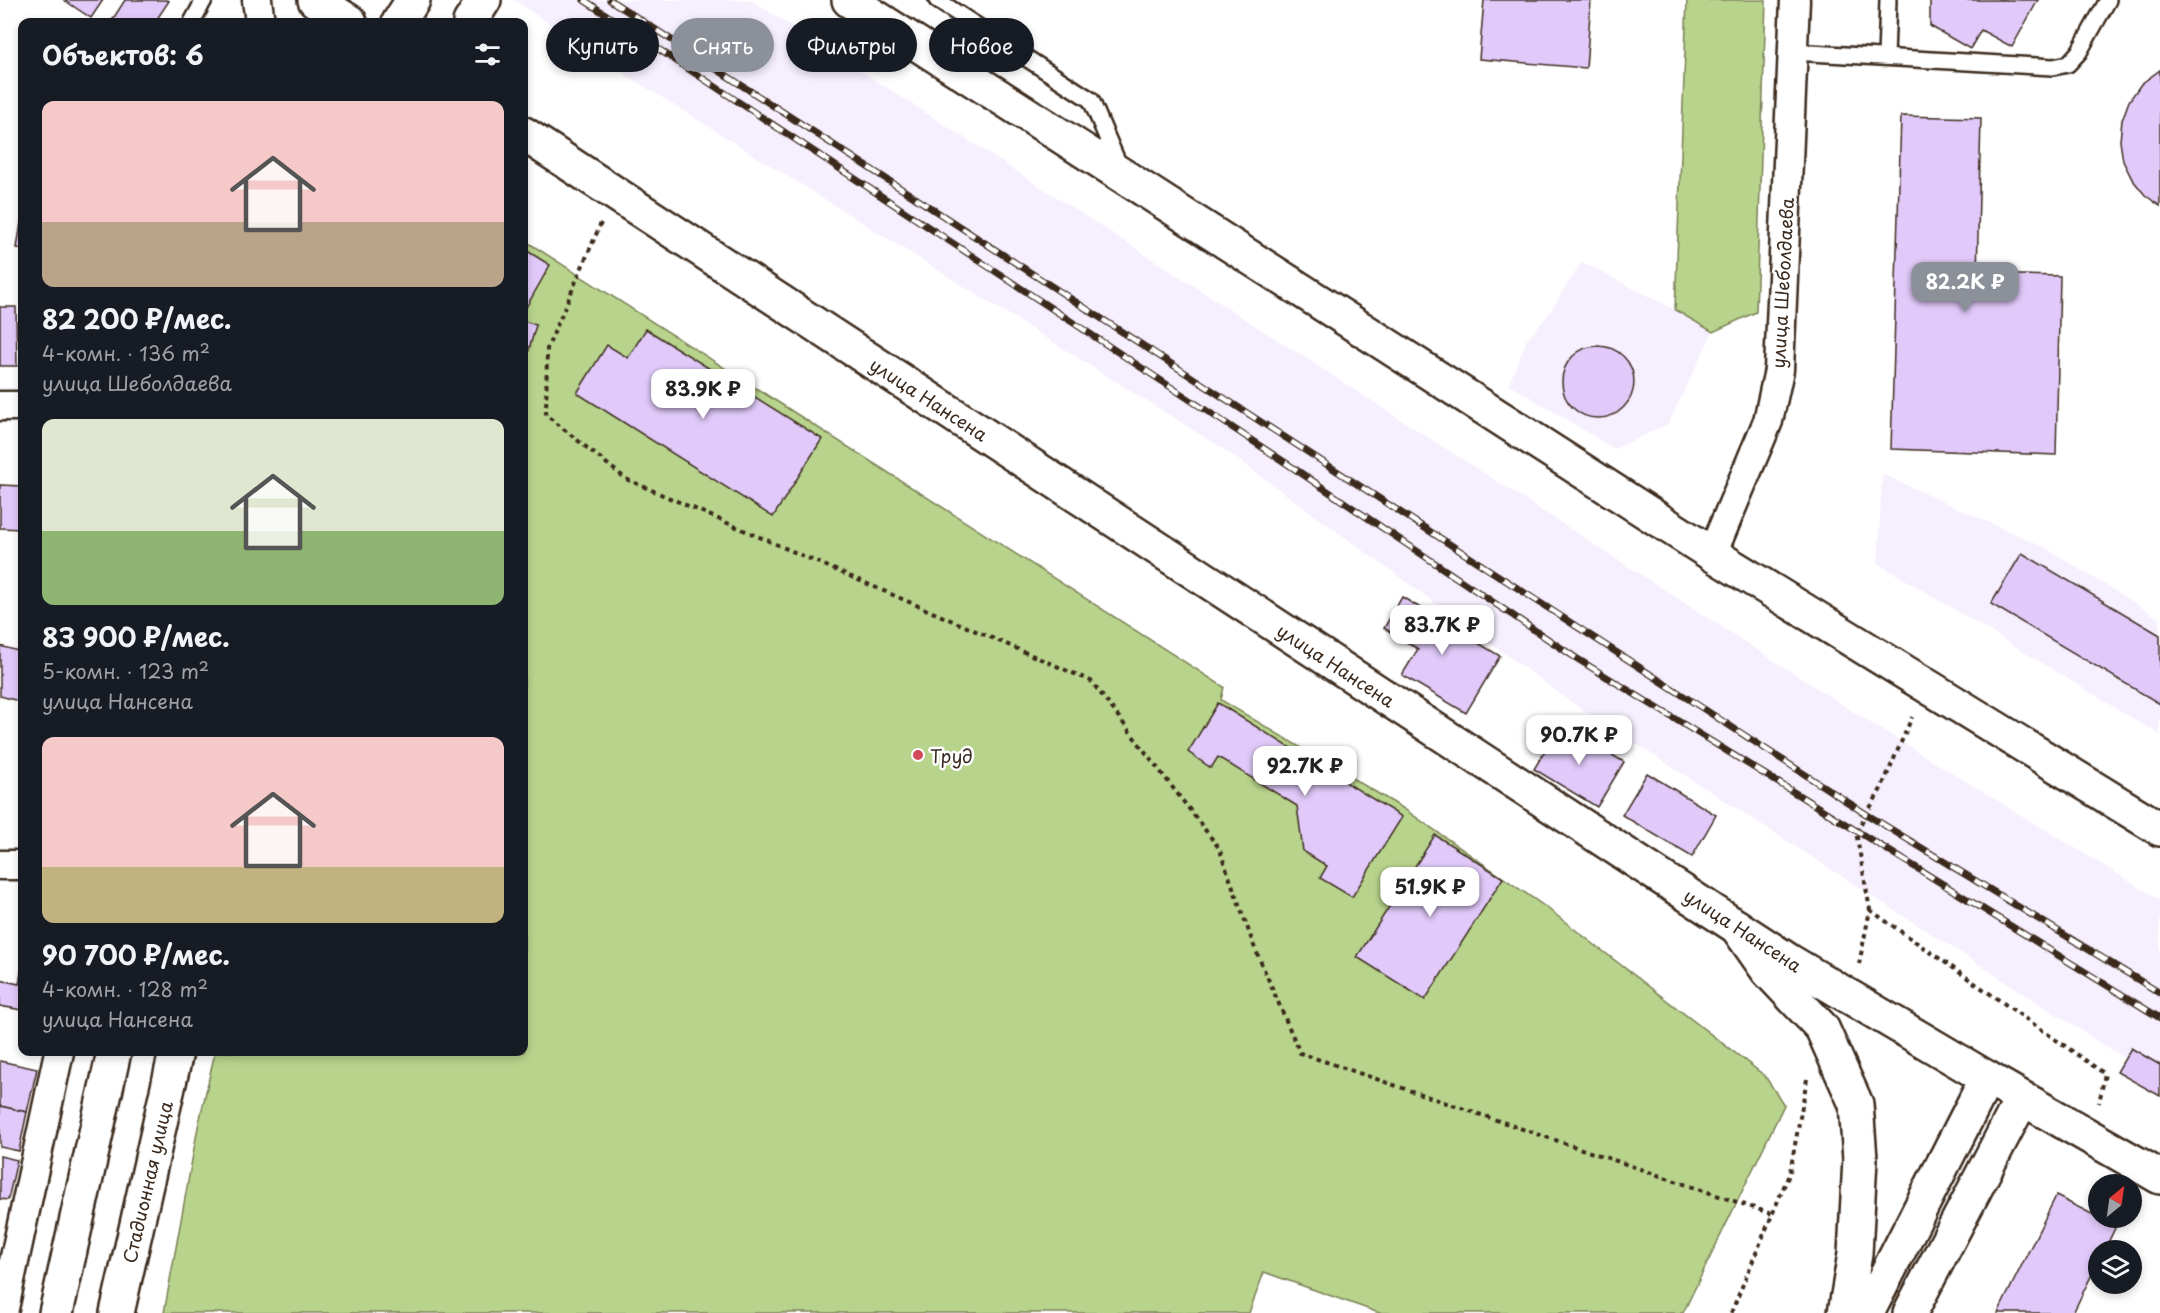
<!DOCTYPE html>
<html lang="ru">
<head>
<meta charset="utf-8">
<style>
  body { margin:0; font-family:"Playpen Sans",sans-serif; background:#20242c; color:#f1f3f6; height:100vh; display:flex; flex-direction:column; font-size:22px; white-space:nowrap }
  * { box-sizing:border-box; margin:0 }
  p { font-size:20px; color:#9ea1a6 }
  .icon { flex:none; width:33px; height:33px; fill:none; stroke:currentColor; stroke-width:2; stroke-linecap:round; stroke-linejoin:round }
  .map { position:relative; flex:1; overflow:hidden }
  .details { position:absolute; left:18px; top:18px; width:510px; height:1038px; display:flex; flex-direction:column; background:#171b24; border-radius:12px; box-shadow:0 3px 9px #0003 }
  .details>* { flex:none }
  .banner { position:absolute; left:546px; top:18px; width:570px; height:54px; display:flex; gap:12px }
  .needle { width:39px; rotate:29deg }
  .tools { position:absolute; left:2088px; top:1174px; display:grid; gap:12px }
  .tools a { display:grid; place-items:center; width:54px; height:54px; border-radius:50%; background:#171b24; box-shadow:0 3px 9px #0003; font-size:30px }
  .price { position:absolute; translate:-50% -51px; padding:0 14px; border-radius:12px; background:#fff; color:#222; font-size:20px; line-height:39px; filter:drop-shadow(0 2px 3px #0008) }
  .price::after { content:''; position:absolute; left:50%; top:36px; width:18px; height:14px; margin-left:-9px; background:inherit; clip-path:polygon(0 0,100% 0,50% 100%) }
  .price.active { background:#8c9099; color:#fff }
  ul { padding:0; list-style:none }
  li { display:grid; align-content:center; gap:12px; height:318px; padding:0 24px }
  li span { display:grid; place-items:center; height:186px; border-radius:12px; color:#555 }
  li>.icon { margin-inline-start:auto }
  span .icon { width:108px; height:108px; fill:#fffc; stroke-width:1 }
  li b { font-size:26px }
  h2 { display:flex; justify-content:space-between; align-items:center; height:72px; padding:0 24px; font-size:26px }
  .tag { padding:0 21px; border-radius:27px; background:#171b24; box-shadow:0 3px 9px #0003; font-size:21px; line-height:54px }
  .tag.active { background:#8c9099; color:#fff }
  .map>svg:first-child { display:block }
</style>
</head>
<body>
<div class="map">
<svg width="2160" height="1313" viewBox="0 0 2160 1313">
  <rect width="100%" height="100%" fill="#fff"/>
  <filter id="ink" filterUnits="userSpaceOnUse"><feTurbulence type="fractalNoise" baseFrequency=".0167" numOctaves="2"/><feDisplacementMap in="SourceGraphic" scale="12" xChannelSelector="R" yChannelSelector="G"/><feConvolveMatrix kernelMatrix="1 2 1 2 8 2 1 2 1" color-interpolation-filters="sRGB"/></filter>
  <g filter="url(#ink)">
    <!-- built -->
    <g fill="#f6effe">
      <polygon points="514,0 751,0 1866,720 2160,900 2160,1081 1574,704 1225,450 623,73"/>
      <polygon points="1582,262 1675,310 1713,332 1668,424 1614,449 1509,384 1527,339 1545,319"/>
      <polygon points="1882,474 2046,548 2160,619 2160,735 1878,563"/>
    </g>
    <!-- green -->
    <g fill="#b8d48c" stroke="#7a7f55" stroke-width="1.5">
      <polygon points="1687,0 1766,0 1756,312 1713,332 1675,310"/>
      <polygon points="524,240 1224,687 1221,700 1404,809 1547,908 1765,1076 1784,1105 1683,1313 1379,1313 1264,1272 1249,1313 164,1313 198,1127 215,1052 524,1052"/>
    </g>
    <!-- building -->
    <g fill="#e1cafa" stroke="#3b2a1e" stroke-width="1.5">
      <polygon points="64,0 103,0 91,18"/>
      <polygon points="125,0 166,0 169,1 155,22 111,22"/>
      <polygon points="1484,0 1591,0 1586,68 1479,59"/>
      <polygon points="1930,0 2038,0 2012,47 1981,30 1970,49 1930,26"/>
      <polygon points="2160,70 2160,206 2145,195 2132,179 2123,161 2120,141 2122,120 2129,101 2141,84"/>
      <polygon points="1901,116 1981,118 1977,274 2060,276 2056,455 1891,449"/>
      <polygon points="22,216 22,249 17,248"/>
      <polygon points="524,249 550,265 524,311"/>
      <polygon points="0,307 16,307 17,366 0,366"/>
      <polygon points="524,321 536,325 524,367"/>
      <polygon points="646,329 822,439 773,517 577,393 607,345 628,358"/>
      <circle cx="1598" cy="382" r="36"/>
      <polygon points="0,485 22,486 22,529 0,528"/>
      <polygon points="2022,553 2160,635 2160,704 1991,604"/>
      <polygon points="1402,597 1500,656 1466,713 1402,675 1418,649 1384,628"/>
      <polygon points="0,646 22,652 22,702 0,696"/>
      <polygon points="1218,703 1402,817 1352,897 1320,878 1327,866 1303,851 1297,806 1218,757 1211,768 1188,752"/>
      <polygon points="1561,724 1624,762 1597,807 1534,769"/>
      <polygon points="1647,773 1716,815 1692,857 1622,815"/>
      <polygon points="1435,835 1503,878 1425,1000 1357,957"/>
      <polygon points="22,966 22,1010 0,1006 0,980 19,984"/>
      <polygon points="2131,1048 2160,1065 2160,1096 2117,1072"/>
      <polygon points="0,1061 37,1069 27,1112 0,1106"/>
      <polygon points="0,1106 27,1112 19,1151 0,1147"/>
      <polygon points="0,1156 17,1160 8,1200 0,1199"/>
      <polygon points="2056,1196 2116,1226 2104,1251 2098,1251 2098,1262 2073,1313 1998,1313"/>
    </g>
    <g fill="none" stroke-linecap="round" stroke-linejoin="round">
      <defs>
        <g id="service">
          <polyline points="937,0 1091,100 1120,168"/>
          <polyline points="192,22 204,0"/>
          <polyline points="1793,52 2053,67 2068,64 2079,52 2108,0"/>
          <polyline points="1886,57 1888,0"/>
        </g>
        <g id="minor">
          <polyline points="257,0 260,22"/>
          <polyline points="0,406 22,406"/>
          <polyline points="1712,554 1768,421 1779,370 1795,0"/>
          <polyline points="0,865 22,865"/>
          <polyline points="3,1313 59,1052"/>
        </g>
        <g id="secondary">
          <polyline points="315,0 350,22"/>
          <polyline points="524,134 1789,961 1987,1078"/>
        </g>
        <g id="primary">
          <polyline points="849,0 1712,554 2160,829"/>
          <polyline points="399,22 413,0"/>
          <polyline points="470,22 484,0"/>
          <polyline points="1737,927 1768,971 1822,1028 1856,1104 1860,1159 1855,1254 1845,1313"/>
          <polyline points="56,1313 114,1052"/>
          <polyline points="117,1313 176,1052"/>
          <polyline points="1867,1313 1987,1078 2160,1177"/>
          <polyline points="1910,1313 2022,1099"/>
        </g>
      </defs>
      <!-- service casing -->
      <use href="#service" stroke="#3b2a1e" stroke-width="20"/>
      <!-- minor casing -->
      <use href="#minor" stroke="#3b2a1e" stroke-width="33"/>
      <!-- secondary casing -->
      <use href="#secondary" stroke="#3b2a1e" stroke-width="38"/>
      <!-- primary casing -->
      <use href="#primary" stroke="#3b2a1e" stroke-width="38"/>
      <!-- path -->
      <g stroke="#3b2a1e" stroke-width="4" stroke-dasharray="4.5 4.5" stroke-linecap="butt">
        <polyline points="601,223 547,349 546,415 626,479 1091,681 1219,848 1254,946 1300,1053 1772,1214"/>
        <polyline points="1870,910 2105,1074 2099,1103"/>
        <polyline points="1859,964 1870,910 1856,832 1881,789 1912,717"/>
        <polyline points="1731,1313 1790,1172 1807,1079"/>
      </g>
      <!-- service -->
      <use href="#service" stroke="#fff" stroke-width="15"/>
      <!-- minor -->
      <use href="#minor" stroke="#fff" stroke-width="28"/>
      <!-- secondary -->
      <use href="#secondary" stroke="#fff" stroke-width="33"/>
      <!-- primary -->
      <use href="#primary" stroke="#fff" stroke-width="33"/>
      <defs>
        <g id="rail">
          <polyline points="584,0 1289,465 1576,658 2160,1018"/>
          <polyline points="610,0 1866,814 2160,993"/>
        </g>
      </defs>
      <!-- rail casing -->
      <use href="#rail" stroke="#3b2a1e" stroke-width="7"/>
      <!-- rail -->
      <use href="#rail" stroke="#fff" stroke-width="4.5" stroke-dasharray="14" stroke-linecap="butt"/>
    </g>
  </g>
  <!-- markers -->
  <circle fill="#d1495b" stroke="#fff" stroke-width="2" cx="918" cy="755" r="6"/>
  <g text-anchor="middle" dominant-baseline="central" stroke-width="5" stroke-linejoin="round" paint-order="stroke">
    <!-- street labels -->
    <g font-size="18" fill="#3b2a1e" stroke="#fff">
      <text transform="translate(1782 283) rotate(-87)">улица Шеболдаева</text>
      <text transform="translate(929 399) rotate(33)">улица Нансена</text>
      <text transform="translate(1336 665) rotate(33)">улица Нансена</text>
      <text transform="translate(1743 930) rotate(33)">улица Нансена</text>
      <text transform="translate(147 1182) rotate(-77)">Стадионная улица</text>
    </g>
    <!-- poi labels -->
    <g font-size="18" fill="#3b2a1e" stroke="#fff" text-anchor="start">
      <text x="930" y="755">Труд</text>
    </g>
  </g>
</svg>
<div class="tools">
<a><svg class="needle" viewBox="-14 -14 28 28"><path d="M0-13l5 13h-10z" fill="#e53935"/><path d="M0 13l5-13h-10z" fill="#9ea1a6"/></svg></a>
<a><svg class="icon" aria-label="layers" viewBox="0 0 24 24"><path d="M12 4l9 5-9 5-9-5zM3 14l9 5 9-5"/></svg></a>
</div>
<b class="price active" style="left:1965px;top:313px">82.2K ₽</b>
<b class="price" style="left:703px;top:420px">83.9K ₽</b>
<b class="price" style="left:1442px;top:656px">83.7K ₽</b>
<b class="price" style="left:1579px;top:766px">90.7K ₽</b>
<b class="price" style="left:1305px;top:797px">92.7K ₽</b>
<b class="price" style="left:1430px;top:918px">51.9K ₽</b>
<div class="banner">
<a class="tag">Купить</a>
<a class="tag active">Снять</a>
<a class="tag">Фильтры</a>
<a class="tag">Новое</a>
</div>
<section class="details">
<h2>Объектов: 6<svg class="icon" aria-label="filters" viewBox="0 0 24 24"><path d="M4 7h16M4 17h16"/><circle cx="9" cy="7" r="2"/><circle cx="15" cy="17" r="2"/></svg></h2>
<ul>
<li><span style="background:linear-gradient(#f6c9c9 65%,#b9a48a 0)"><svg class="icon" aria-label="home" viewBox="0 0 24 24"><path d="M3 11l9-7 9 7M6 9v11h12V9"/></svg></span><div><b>82 200 ₽/мес.</b><p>4-комн. · 136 m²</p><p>улица Шеболдаева</p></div></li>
<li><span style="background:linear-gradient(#dfe7d0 60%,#8fb573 0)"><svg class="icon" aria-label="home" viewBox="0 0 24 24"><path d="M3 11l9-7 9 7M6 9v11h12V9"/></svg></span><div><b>83 900 ₽/мес.</b><p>5-комн. · 123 m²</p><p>улица Нансена</p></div></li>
<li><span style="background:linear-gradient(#f6c9c9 70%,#c2b280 0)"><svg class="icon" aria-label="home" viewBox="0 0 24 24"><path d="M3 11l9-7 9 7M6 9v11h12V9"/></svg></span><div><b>90 700 ₽/мес.</b><p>4-комн. · 128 m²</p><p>улица Нансена</p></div></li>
</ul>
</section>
</div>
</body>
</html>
